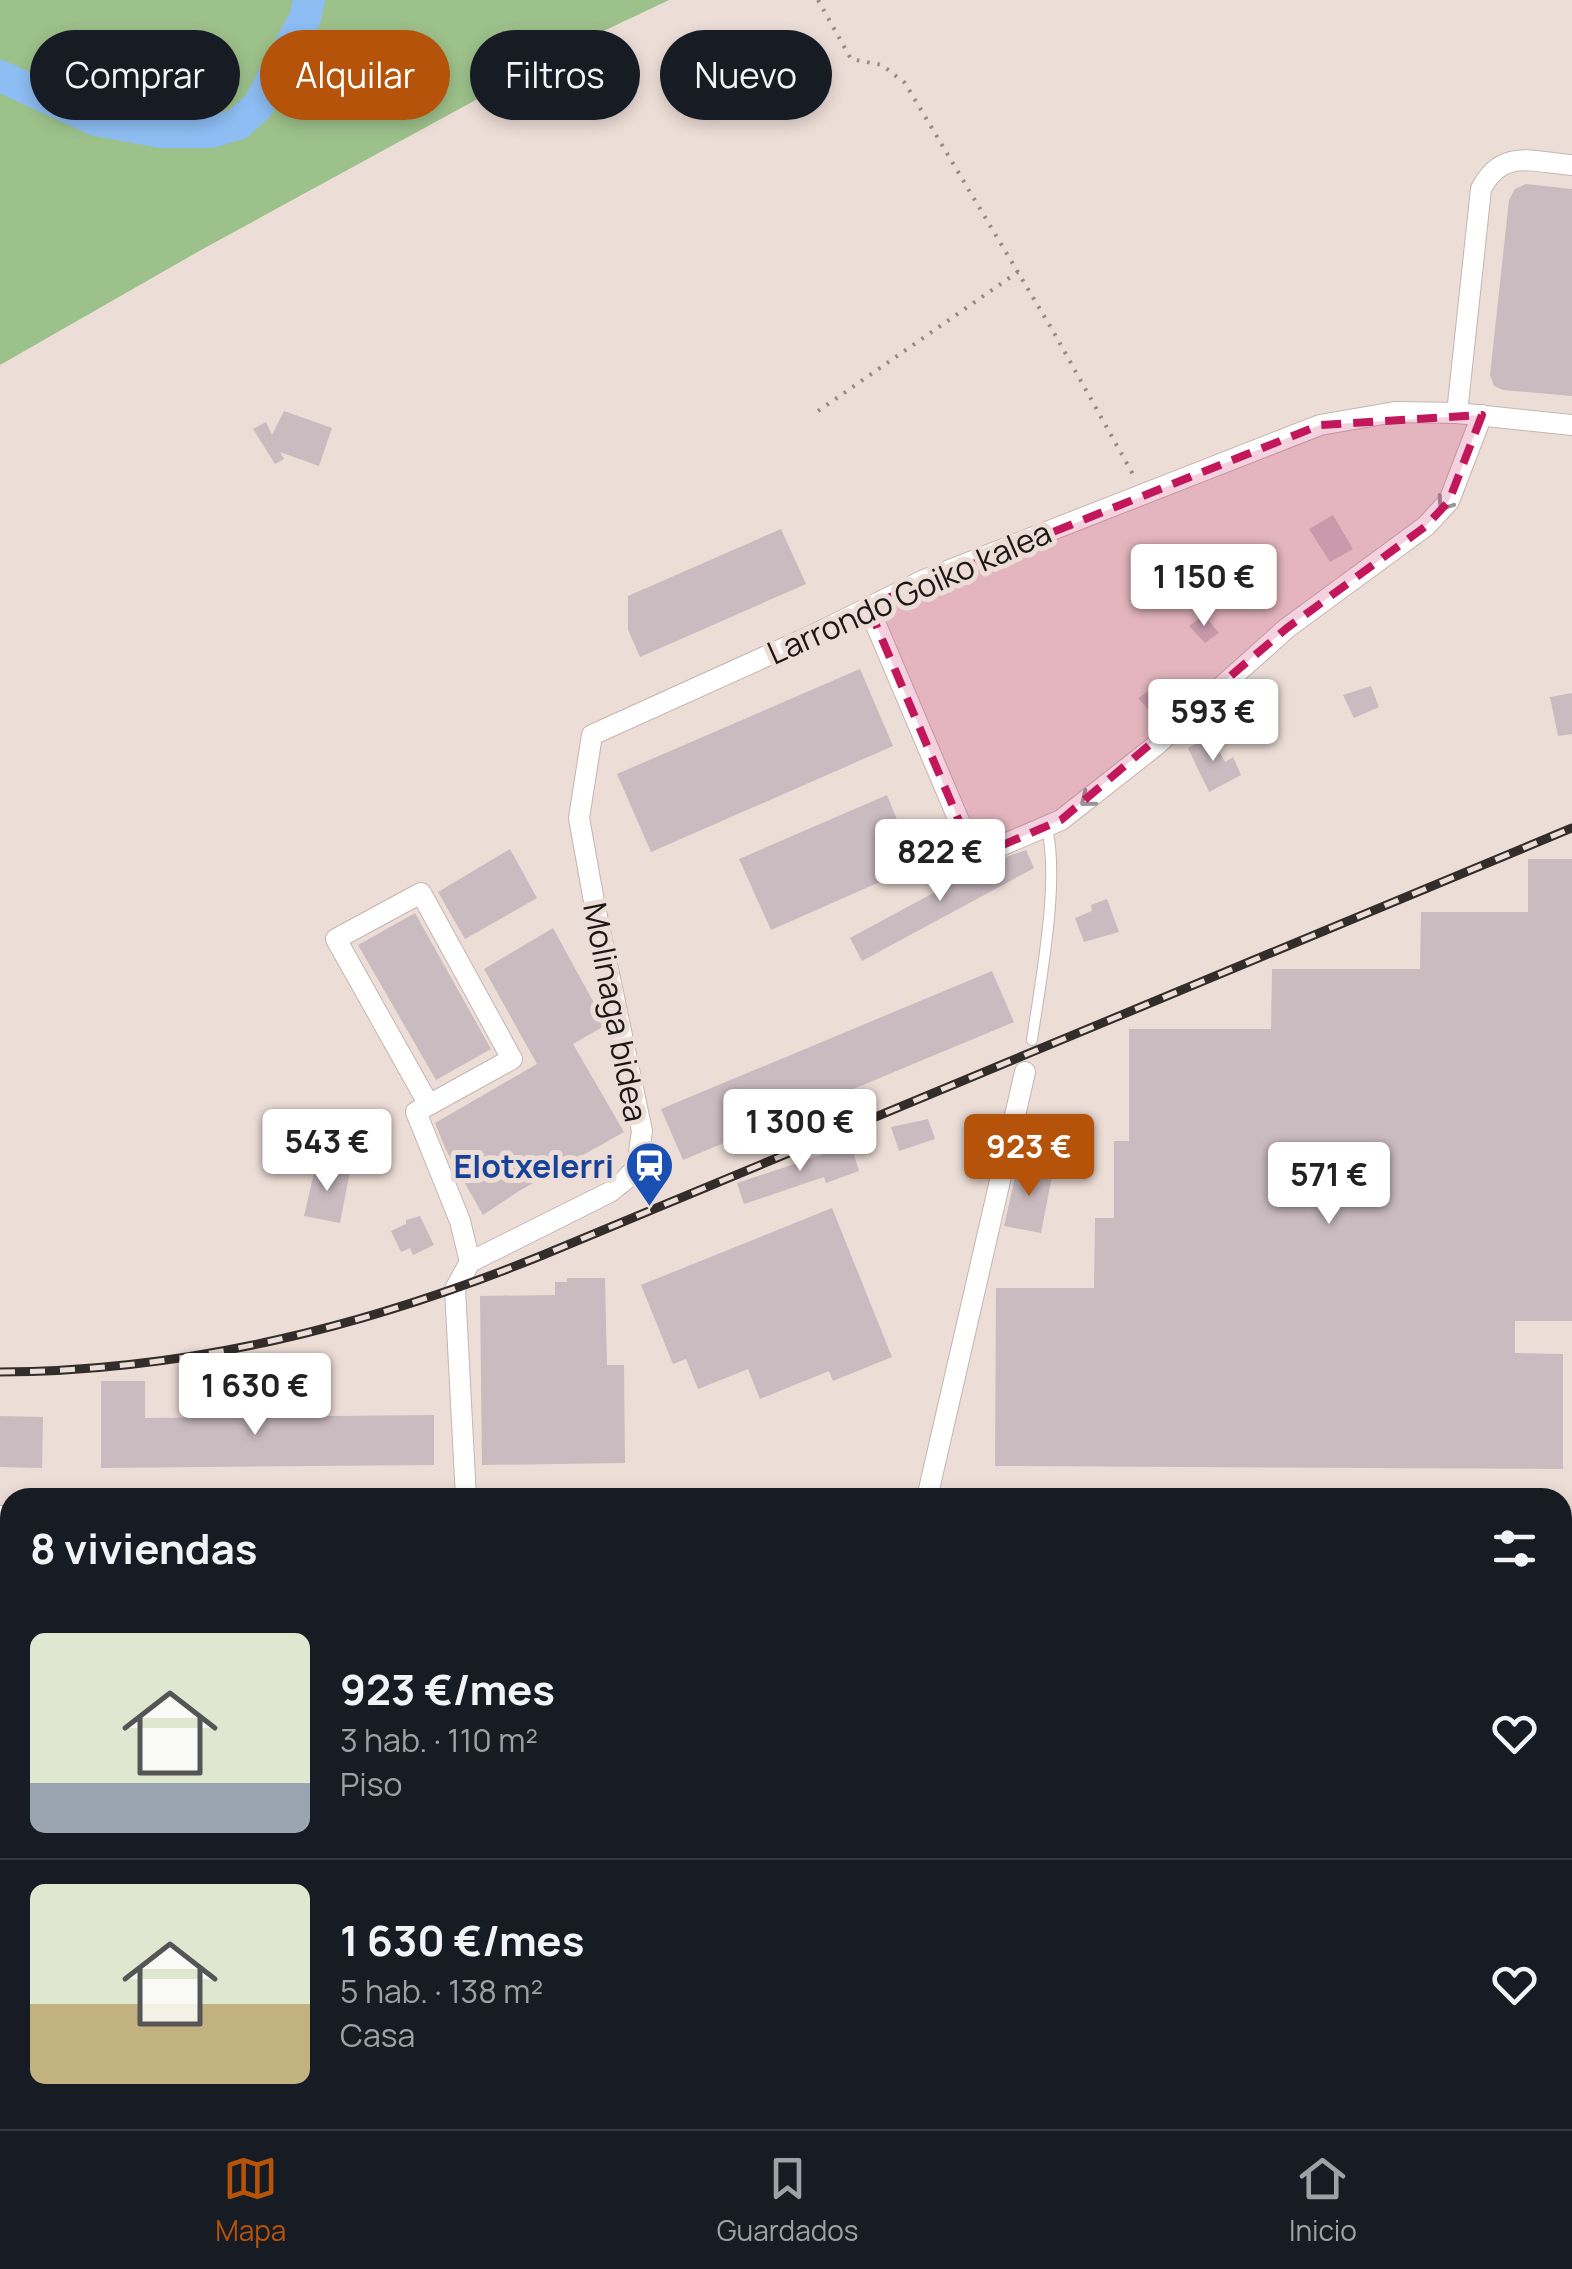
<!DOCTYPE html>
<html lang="es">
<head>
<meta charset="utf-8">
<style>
  body { margin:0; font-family:Manrope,sans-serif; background:#242831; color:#f1f3f6; height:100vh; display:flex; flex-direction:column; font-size:38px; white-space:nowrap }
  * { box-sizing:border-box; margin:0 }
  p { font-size:32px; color:#9ea1a6 }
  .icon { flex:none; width:55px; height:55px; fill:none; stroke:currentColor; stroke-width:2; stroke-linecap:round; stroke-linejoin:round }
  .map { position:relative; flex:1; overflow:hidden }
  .side { position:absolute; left:0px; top:1488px; width:1572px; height:642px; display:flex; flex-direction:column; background:#171b24; border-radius:30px 30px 0 0; box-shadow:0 5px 15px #0003 }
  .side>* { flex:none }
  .top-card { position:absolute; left:30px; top:30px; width:1000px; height:90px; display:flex; gap:20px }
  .price { position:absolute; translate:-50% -85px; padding:0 22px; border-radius:10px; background:#fff; color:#222; font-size:32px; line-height:65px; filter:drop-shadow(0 2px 5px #0008) }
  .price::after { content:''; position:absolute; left:50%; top:60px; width:30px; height:22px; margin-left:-15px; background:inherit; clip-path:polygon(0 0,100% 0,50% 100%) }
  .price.current { background:#b45309; color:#fff }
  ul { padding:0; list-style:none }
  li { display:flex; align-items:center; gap:30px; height:250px; padding:0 30px }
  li+li { border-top:2px solid #363941 }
  li span { display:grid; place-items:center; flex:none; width:280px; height:200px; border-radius:15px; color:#555 }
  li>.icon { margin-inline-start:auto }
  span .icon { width:120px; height:120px; fill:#fffc; stroke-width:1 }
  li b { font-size:42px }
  h2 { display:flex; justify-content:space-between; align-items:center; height:120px; padding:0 30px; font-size:42px }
  .tag { padding:0 35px; border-radius:45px; background:#171b24; box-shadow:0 5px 15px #0003; font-size:35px; line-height:90px }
  .tag.current { background:#b45309; color:#fff }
  .tabs { display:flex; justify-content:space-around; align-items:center; height:140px; border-top:2px solid #363941; background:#171b24; font-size:28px; color:#9ea1a6 }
  .tabs a { display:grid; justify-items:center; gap:5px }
  .tabs .current { color:#b45309 }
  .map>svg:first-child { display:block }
</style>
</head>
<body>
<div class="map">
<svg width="1572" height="2129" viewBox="0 0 1572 2129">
  <rect width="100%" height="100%" fill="#edddd7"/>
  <!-- green -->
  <g fill="#9dc18b">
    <polygon points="0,0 669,0 591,37 201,250 0,365"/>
    <polygon points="1563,1788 1572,1788 1572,2076 1562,2076"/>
    <polygon points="0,1975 10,1977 10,2120 847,2120 900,2129 0,2129"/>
  </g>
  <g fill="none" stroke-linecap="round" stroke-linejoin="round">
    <!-- river -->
    <polyline stroke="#8dbdf3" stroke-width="32" points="0,76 96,120 161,132 211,132 238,124 258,106 305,18 309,0"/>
  </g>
  <!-- building -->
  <g fill="#cabbc1">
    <polygon points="1526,184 1572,189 1572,396 1503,390 1494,386 1490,375 1509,200 1515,189"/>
    <polygon points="284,411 332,428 319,466 280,452 284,459 275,464 253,429 266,422 272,435"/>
    <polygon points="1333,515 1353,549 1330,562 1309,529"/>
    <polygon points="781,529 806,584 640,657 628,630 628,596"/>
    <polygon points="1160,560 1174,575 1159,587 1145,571"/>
    <polygon points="1204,615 1219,633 1205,643 1189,626"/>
    <polygon points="860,669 893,746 651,852 617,774"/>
    <polygon points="1159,684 1175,708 1153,723 1148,709 1138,698"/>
    <polygon points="1371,686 1379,707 1354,718 1343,695"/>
    <polygon points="1572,693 1572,734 1558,736 1550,697"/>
    <polygon points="1211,736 1225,762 1233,757 1241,775 1209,792 1188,748"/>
    <polygon points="887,795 916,866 771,930 739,859"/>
    <polygon points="510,849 537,898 465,939 438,892"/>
    <polygon points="1026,850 1034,868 862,961 850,938 987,864"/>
    <polygon points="1528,859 1572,859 1572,1321 1515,1321 1515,1353 1563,1354 1563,1469 995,1466 996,1288 1094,1288 1095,1218 1114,1218 1114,1141 1129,1141 1129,1029 1271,1029 1272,969 1420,969 1421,912 1528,912"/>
    <polygon points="1107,899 1119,932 1084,942 1075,918 1092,911 1091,905"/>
    <polygon points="415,913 491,1049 436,1080 358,945"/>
    <polygon points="553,928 606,1025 573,1044 624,1132 519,1191 483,1215 446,1150 435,1123 537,1064 484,969"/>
    <polygon points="992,971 1014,1022 683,1160 661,1109"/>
    <polygon points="928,1119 935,1139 899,1151 891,1127"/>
    <polygon points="851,1145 859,1171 826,1183 824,1177 744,1204 737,1183"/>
    <polygon points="316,1164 350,1171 340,1223 304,1216"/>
    <polygon points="1018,1164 1053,1171 1041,1233 1004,1226"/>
    <polygon points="832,1208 892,1357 833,1381 829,1371 760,1399 748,1369 698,1389 686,1359 673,1364 641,1285"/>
    <polygon points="420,1216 434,1245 413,1255 410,1248 401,1252 391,1231 406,1224 406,1220"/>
    <polygon points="567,1278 605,1278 607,1365 624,1365 625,1463 482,1465 480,1296 555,1295 555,1282 567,1282"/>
    <polygon points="101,1381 145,1381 145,1418 434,1415 434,1465 101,1468"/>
    <polygon points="0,1416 43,1417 42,1468 0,1467"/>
  </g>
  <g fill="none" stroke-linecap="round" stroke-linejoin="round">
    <defs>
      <g id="lane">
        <path d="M1032,1040C1040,984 1060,882 1047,829"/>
        <polyline points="0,1957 10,1958"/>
        <polyline points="965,2120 1019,2129"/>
      </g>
      <g id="street">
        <path d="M1457,413L1481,189C1502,148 1532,162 1572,165"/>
        <polyline points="868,606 968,842 976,849 991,850 1061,820 1154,747 1287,628 1426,526 1449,501 1482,415"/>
        <polyline points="429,1105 336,939 421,893 512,1059 416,1112 460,1221 470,1262"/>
        <polyline points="466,1498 455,1289 470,1262 610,1192 625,1180 637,1167 642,1131 595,907 579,818 592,735 813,635 924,580 1320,425 1395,412 1457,413 1572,425"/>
        <polyline points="927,1498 1025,1072"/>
        <polyline points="1562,1570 1572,1570"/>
        <polyline points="1562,1741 1572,1742"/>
      </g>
      <g id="secondary">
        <polyline points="0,1520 10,1520"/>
        <polyline points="1562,1525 1572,1525"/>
      </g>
    </defs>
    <!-- lane casing -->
    <use href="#lane" stroke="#c4b5b0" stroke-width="12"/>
    <!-- street casing -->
    <use href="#street" stroke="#c4b5b0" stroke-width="22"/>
    <!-- secondary casing -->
    <use href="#secondary" stroke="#c4b5b0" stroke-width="30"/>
    <!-- path -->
    <g stroke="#968b86" stroke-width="4" stroke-dasharray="2.5 8" stroke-linecap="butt">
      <polyline points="818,0 851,59 882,65 905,83 1053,331 1135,478"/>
      <polyline points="818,411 1018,272"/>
      <polyline points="1562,1782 1572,1782"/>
      <polyline points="1562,2082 1572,2082"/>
    </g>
    <!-- lane -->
    <use href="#lane" stroke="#fff" stroke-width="10"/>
    <!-- street -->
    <use href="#street" stroke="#fff" stroke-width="20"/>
    <!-- secondary -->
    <use href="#secondary" stroke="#fff" stroke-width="28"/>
    <defs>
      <path id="rail" d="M0,1372C190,1371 368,1326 543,1255L1572,828"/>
    </defs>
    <!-- rail casing -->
    <use href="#rail" stroke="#322c2a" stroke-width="9"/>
    <!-- rail -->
    <use href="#rail" stroke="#edddd7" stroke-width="5" stroke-dasharray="15" stroke-linecap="butt"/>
  </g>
  <!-- one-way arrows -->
  <defs><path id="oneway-chevron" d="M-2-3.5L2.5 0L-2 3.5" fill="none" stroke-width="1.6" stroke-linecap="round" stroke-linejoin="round" transform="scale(2.5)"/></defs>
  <g stroke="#999796">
    <use href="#oneway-chevron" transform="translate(1444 504) rotate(125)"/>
    <use href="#oneway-chevron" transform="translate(1087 800) rotate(141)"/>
  </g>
  <!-- marked area -->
  <path fill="#c2185b" fill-opacity="0.2" stroke="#c2185b" stroke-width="8" stroke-dasharray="20 12" stroke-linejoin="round" d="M1482,415L1449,501L1426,526L1287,628L1061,820L991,850L968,842L868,606L1320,425Z"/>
  <!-- icons -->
  <defs>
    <symbol id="station-pin" viewBox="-11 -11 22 30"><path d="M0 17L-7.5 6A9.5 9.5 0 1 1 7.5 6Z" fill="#1a4fb4" stroke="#edddd7"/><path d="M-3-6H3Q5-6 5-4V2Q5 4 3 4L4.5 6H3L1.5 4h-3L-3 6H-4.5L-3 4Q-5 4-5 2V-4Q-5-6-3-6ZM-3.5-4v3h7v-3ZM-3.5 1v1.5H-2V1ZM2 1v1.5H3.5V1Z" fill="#fff"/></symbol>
  </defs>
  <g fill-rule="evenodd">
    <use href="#station-pin" x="622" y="1138" width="55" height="75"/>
  </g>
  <g text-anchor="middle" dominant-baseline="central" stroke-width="10" stroke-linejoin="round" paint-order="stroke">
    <!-- street labels -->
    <g font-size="32" fill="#1c1715" stroke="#edddd7">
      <text transform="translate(909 592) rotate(-24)">Larrondo Goiko kalea</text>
      <text transform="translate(616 1012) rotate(79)">Molinaga bidea</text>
    </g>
    <!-- transit labels -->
    <g font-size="32" font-weight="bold" fill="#164399" stroke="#edddd7" text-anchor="end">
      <text x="614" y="1166">Elotxelerri</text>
    </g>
  </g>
</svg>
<b class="price" style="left:1204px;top:629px">1 150 €</b>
<b class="price" style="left:1213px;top:764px">593 €</b>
<b class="price" style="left:940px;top:904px">822 €</b>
<b class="price" style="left:800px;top:1174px">1 300 €</b>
<b class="price" style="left:327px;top:1194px">543 €</b>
<b class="price current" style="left:1029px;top:1199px">923 €</b>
<b class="price" style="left:1329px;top:1227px">571 €</b>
<b class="price" style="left:255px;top:1438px">1 630 €</b>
<div class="top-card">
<a class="tag">Comprar</a>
<a class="tag current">Alquilar</a>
<a class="tag">Filtros</a>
<a class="tag">Nuevo</a>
</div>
<section class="side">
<h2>8 viviendas<svg class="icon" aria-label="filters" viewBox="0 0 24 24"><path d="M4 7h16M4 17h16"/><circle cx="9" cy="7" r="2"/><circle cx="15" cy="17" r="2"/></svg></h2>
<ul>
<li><span style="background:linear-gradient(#dfe7d0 75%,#9aa5b1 0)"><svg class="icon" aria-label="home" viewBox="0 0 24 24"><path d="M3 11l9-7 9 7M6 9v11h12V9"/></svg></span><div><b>923 €/mes</b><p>3 hab. · 110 m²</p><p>Piso</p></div><svg class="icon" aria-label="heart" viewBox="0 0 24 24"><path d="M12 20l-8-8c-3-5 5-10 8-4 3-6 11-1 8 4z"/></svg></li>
<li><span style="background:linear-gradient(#dfe7d0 60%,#c2b280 0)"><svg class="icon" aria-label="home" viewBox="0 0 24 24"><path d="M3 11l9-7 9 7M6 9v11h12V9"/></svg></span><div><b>1 630 €/mes</b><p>5 hab. · 138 m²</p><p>Casa</p></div><svg class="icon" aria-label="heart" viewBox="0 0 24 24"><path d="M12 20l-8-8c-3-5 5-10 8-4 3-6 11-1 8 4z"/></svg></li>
</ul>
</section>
</div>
<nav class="tabs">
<a class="current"><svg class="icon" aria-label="map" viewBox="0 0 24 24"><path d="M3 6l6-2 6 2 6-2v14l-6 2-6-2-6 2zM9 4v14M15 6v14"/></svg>Mapa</a>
<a><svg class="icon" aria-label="saved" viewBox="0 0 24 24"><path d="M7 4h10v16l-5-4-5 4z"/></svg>Guardados</a>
<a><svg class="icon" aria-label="home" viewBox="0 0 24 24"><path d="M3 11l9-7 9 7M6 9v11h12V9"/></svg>Inicio</a>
</nav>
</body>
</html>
